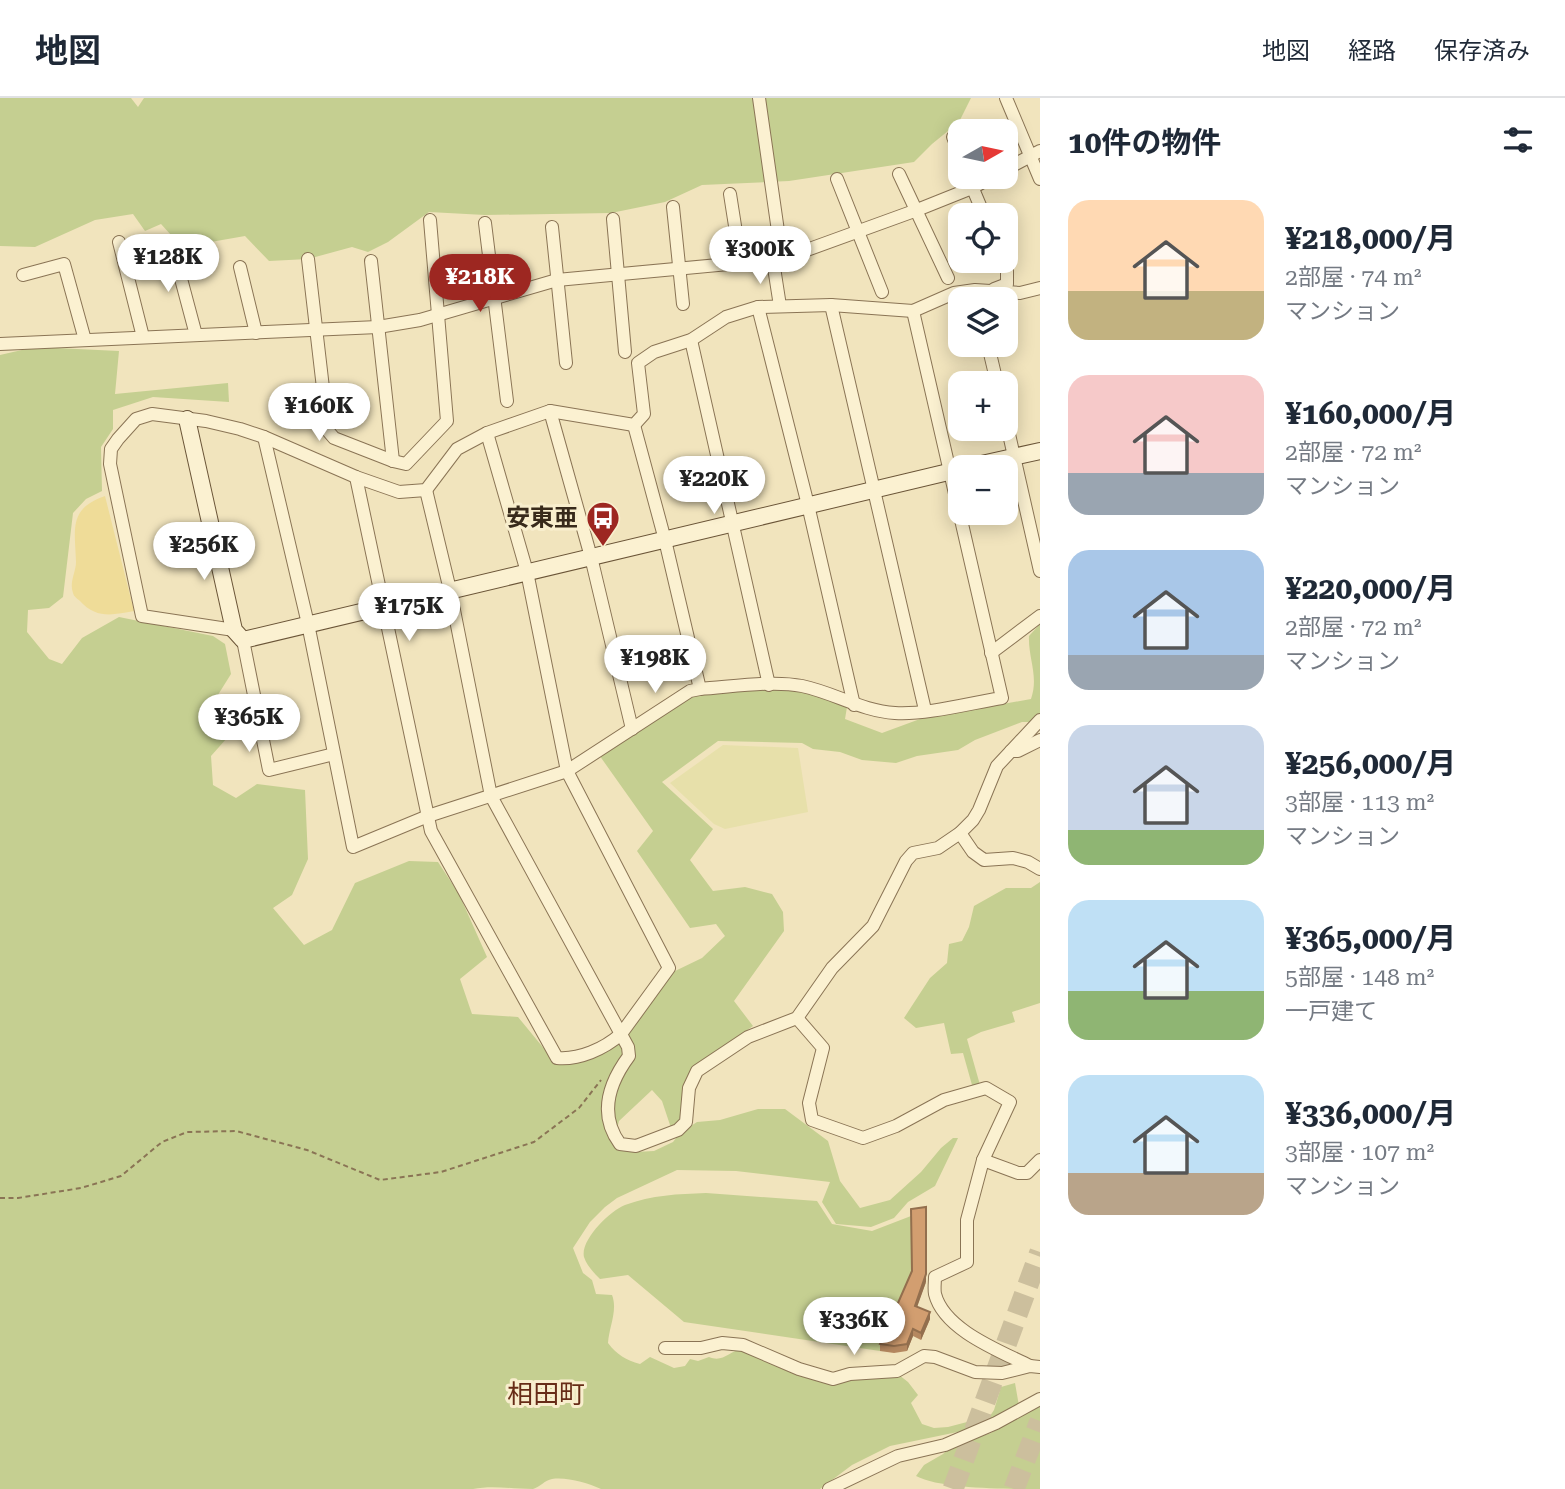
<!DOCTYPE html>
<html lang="ja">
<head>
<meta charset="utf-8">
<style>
  body { margin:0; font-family:"Roboto Serif","Noto Sans JP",serif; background:#f2f2f3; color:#1f2937; height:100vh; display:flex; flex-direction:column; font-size:26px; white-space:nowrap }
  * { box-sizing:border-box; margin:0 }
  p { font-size:23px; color:#747a83 }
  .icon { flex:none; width:38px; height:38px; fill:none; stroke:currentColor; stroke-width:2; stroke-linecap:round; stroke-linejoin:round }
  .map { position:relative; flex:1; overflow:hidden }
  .panel { display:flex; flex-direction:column; background:#fff; width:525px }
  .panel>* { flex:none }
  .needle { width:46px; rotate:81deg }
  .fabs { position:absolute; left:948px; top:21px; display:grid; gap:14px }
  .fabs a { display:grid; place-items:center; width:70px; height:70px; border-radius:14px; background:#fff; box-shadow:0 4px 18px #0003; font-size:35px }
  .price { position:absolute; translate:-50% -60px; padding:0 16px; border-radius:24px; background:#fff; color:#222; font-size:23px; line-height:46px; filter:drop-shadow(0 2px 4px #0008) }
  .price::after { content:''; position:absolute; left:50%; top:42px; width:21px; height:16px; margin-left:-10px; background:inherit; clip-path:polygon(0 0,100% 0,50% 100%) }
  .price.on { background:#9d2721; color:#fff }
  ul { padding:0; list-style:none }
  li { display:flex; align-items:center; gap:21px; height:175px; padding:0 28px }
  li span { display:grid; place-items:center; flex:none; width:196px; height:140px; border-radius:21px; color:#555 }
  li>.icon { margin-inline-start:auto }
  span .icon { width:84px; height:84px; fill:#fffc; stroke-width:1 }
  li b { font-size:30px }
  h2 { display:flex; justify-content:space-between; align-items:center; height:84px; padding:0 28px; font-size:30px }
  header { display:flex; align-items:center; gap:42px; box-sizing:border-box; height:98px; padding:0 35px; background:#fff; border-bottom:2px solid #e0e1e3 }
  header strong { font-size:33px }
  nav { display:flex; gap:38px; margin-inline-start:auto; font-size:24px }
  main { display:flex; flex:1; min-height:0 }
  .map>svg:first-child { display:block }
</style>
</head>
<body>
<header>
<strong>地図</strong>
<nav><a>地図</a><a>経路</a><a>保存済み</a></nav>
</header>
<main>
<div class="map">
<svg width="1040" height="1391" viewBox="0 0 1040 1391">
  <rect width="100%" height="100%" fill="#f1e4bd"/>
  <!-- farmland -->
  <polygon fill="#e7e0aa" points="723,647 798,650 808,714 725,731 714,726 670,685"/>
  <!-- green -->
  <g fill="#c5cf91">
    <polygon points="0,0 131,0 138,9 144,0 971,0 959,24 932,46 914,64 789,83 702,87 665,104 611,115 485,117 429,114 388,144 368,154 352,149 308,161 269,163 245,138 188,148 171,137 161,126 145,133 133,116 95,122 35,149 0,148"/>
    <path d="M35,249L119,253L115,296L228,285L229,304L153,299L113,312V331L101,349L102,393L86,401L73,415L63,499L49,510L28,512L27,534L49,561L62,566L82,540L119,519L213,538L225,546L231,576L216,600L227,640L211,658L213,687L236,700L257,686L305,692L308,761L292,797L273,810L304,847L332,832L355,785L409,763L438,764L459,796L487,859L460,881L472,916L518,919L555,964L613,949L673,874L702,860L725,838L716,826L690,830L637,753L653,733L597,654L700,591L799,587L847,609L845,621L882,635L920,621L1031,601C1039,578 1028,560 1029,538L1040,526V618L1033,624H1022L975,642L958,652L917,658L896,665L862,662L840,654L813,651L802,645L718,643L662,684L713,731L690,762L713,793L745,789L772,796L783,814L784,833L734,903L753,928L695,969L681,1025L671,1030L662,1003L652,992L619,1023L617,1031L625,1049L635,1054L654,1053L673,1044L680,1035L697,1024L720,1022L758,1011H785L828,1043L840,1083L860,1110L890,1102L921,1074L941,1050L953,1040H958L935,1088L908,1104L894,1120L871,1129L836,1126L822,1104L830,1084L736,1073L677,1072L617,1100L605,1109L590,1124L573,1150L583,1175L592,1182L596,1196L612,1197C618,1212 609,1229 608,1245C617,1257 626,1262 640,1266L650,1259L674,1270L685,1268L690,1261L698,1263L709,1259C723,1265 729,1253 742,1251L851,1281L899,1277L908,1284L918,1297L911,1305L922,1326L934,1330L948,1329L990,1318L994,1312L1001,1289L1015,1285L1019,1308L977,1330L890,1348L852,1367L820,1391H601C587,1385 568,1379 552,1381C545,1382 540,1389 533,1391C513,1391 492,1387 473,1391H0V257Z"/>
    <polygon points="1040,784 1040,905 1012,914 1015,924 981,934 967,941 980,987 972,987 963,955 951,956 944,925 916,930 904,920 930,880 947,865 949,846 962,843 969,829 974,808 1006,790 1031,790"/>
    <path d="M706,1095L817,1103L832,1126L872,1133L911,1118V1179L880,1253L684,1224L628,1177L600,1181C594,1175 587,1168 584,1159C580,1142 610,1113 625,1107C652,1097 678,1096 706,1095Z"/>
    <path d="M1040,1306V1391C1008,1391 940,1391 916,1378L924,1367L943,1356L950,1349L991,1335Z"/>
  </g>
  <!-- sand -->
  <path fill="#efdc98" d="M105,398L134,513C113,517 96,521 80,503C78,501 74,499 73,495C69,484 76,474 76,464C75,431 68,411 105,398Z"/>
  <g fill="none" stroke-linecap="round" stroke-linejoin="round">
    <!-- highway-tunnel -->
    <g stroke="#ccbf9d" stroke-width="21" stroke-dasharray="21 10" stroke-linecap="butt">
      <polyline points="953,1391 1040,1154"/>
      <polyline points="1014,1391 1040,1323"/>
    </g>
    <defs>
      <g id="street">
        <polyline points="759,0 782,161"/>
        <polyline points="1006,0 1040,81"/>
        <polyline points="953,39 961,59"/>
        <polyline points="1006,71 1040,53"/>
        <polyline points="899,76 948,180"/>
        <polyline points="968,79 984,117"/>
        <polyline points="837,81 882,194"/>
        <polyline points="730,96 741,166"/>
        <polyline points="673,109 683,206"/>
        <polyline points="613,121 625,254"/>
        <polyline points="485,125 507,303"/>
        <polyline points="552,129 566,265"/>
        <polyline points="119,144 143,239"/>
        <polyline points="172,147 196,237"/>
        <polyline points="308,161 328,333 334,340 393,363 406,366 447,323 430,122"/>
        <polyline points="371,163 393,363"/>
        <polyline points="773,163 780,208"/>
        <polyline points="240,169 256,235"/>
        <polyline points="23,177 64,166 85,242"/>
        <polyline points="994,191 1007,186 1007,173 1003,163"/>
        <polyline points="831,207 925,612"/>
        <polyline points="758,209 808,407 854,607"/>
        <polyline points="691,242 769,587"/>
        <polyline points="0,246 378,229 420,222 557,182 782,161 917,112 972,90 992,79"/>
        <polyline points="988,247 997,285"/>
        <polyline points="550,313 591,459 632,631"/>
        <polyline points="1006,323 1040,473"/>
        <polyline points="634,327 665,442 700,591"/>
        <path d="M264,339L308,526L353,749L428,718L567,673L690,593L700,591C731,589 772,582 802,588C835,595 862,613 895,615C926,617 971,605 1002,600L913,213"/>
        <path d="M356,379L431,733L557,960C579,962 604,951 621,936L669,870L567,673L527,474L487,335"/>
        <path d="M426,392L450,492L491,698L628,949L629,958C609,985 598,1016 620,1046L636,1048L678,1032L686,1024L689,990L697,973L748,939L797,920L832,870L873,828L906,763L913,755L938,750L960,735L973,722L979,712L997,668L1040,622"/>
        <polyline points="234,532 142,518 110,366 111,351 118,341 136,321 152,316 206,323 240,331 264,339 356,379 399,394 426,392 457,351 487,335 550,313 634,327 644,316 638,265 654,254 691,242 726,219 758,209 831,207 913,213 954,195 975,192 1020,195 1040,190"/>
        <polyline points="243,542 269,672 334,656"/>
        <polyline points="991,555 1040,518"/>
        <polyline points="1011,653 1018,653 1040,642"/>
        <polyline points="960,735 973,754 984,762 1013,760 1028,764 1040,771"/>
        <path d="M797,920L823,950L809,1005L812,1022L863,1040L896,1028L944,1002L986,990L1010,1004L983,1062L967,1122V1164L935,1179C935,1184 934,1191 935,1196C944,1232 1000,1253 1030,1268"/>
        <polyline points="983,1062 1018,1075 1027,1075 1040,1062"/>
        <polyline points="665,1250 701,1250 722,1245 743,1247 799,1271 833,1281 850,1276 897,1273 924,1258 935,1259 975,1274 1002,1275 1030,1268 1040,1269"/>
        <polyline points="829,1391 898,1358 945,1347 996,1325 1040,1301"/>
      </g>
      <g id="secondary">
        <polyline points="187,321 234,532 243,542 961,371"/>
        <polyline points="968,369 1040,353"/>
      </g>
    </defs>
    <!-- street casing -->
    <use href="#street" stroke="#8a7455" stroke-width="14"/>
    <!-- secondary casing -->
    <use href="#secondary" stroke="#6b5538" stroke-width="18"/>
    <!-- path -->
    <polyline stroke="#8a7455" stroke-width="2" stroke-dasharray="5 3.5" stroke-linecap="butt" points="0,1100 18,1100 81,1090 121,1078 162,1044 187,1034 236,1033 307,1052 380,1082 441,1074 534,1044 579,1010 601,982"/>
    <!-- street -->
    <use href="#street" stroke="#fbf1d1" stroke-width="12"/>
    <!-- secondary -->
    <use href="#secondary" stroke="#fbf1d1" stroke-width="16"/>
  </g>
  <!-- wall -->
  <polygon fill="#b58860" points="926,1184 917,1208 930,1221 921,1242 913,1238 907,1253 894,1255 880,1253 880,1246"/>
  <!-- shaded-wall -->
  <g fill="#936f4e">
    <polygon points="926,1176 926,1184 915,1215 915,1208"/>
    <polygon points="930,1214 930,1221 921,1242 921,1235"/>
    <polygon points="913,1231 913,1238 907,1253 907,1246"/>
  </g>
  <!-- building -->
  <polygon fill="#d29e70" stroke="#936f4e" stroke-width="2" points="926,1109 926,1176 915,1208 930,1214 921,1235 913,1231 907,1246 894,1248 880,1246 912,1173 911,1111"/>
  <!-- icons -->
  <defs>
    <symbol id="bus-pin" viewBox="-11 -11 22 30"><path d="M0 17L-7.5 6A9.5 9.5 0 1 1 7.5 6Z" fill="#9d2721" stroke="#f8eecd"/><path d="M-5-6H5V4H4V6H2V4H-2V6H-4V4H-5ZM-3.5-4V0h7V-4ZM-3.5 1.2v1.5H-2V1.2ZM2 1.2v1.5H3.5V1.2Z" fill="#fff"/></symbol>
  </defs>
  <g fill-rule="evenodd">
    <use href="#bus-pin" x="584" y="401" width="38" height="52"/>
  </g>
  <g text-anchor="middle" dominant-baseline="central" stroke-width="6" stroke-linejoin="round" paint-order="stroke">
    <!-- poi labels -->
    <g font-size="24" font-weight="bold" fill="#382a1b" stroke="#f8eecd" text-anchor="end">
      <text x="578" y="420">安東亜</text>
    </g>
    <!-- neighbourhood labels -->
    <g font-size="26" fill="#672c17" stroke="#f8eecd">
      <text x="546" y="1296">相田町</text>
    </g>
  </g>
</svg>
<div class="fabs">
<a><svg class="needle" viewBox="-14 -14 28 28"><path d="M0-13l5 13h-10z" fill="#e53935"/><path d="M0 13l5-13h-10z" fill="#747a83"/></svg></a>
<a><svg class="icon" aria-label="locate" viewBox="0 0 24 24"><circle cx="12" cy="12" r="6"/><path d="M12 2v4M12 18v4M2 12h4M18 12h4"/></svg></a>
<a><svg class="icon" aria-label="layers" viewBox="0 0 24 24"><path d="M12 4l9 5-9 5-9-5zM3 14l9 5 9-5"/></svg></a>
<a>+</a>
<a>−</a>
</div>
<b class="price" style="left:760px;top:188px">¥300K</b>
<b class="price" style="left:168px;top:196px">¥128K</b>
<b class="price on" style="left:480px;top:216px">¥218K</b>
<b class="price" style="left:319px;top:345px">¥160K</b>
<b class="price" style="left:714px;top:418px">¥220K</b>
<b class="price" style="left:204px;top:484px">¥256K</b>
<b class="price" style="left:409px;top:545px">¥175K</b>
<b class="price" style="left:655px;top:597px">¥198K</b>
<b class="price" style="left:249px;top:656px">¥365K</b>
<b class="price" style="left:854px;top:1259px">¥336K</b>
</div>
<section class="panel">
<h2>10件の物件<svg class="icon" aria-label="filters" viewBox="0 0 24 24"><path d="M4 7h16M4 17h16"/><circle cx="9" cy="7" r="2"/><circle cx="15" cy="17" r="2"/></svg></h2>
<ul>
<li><span style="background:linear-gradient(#ffd9b3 65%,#c2b280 0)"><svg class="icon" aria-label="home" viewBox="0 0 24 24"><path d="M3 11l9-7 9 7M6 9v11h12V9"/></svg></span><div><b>¥218,000/月</b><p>2部屋 · 74 m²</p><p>マンション</p></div></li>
<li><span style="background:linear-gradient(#f6c9c9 70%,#9aa5b1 0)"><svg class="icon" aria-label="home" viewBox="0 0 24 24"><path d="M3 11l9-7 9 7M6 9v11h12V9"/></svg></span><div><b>¥160,000/月</b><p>2部屋 · 72 m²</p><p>マンション</p></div></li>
<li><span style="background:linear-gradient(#a9c7e8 75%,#9aa5b1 0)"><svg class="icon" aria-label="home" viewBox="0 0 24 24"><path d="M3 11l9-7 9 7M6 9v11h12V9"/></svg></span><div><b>¥220,000/月</b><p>2部屋 · 72 m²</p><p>マンション</p></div></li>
<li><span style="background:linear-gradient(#c9d6e8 75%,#8fb573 0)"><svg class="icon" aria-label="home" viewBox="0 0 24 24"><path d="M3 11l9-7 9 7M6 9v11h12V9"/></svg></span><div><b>¥256,000/月</b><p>3部屋 · 113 m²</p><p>マンション</p></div></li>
<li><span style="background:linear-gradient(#bfe0f5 65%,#8fb573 0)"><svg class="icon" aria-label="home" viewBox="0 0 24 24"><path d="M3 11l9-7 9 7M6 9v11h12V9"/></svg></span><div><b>¥365,000/月</b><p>5部屋 · 148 m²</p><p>一戸建て</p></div></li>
<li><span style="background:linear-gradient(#bfe0f5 70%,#b9a48a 0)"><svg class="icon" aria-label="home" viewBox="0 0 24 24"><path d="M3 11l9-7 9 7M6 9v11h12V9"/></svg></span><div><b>¥336,000/月</b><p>3部屋 · 107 m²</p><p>マンション</p></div></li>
</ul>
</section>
</main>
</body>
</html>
